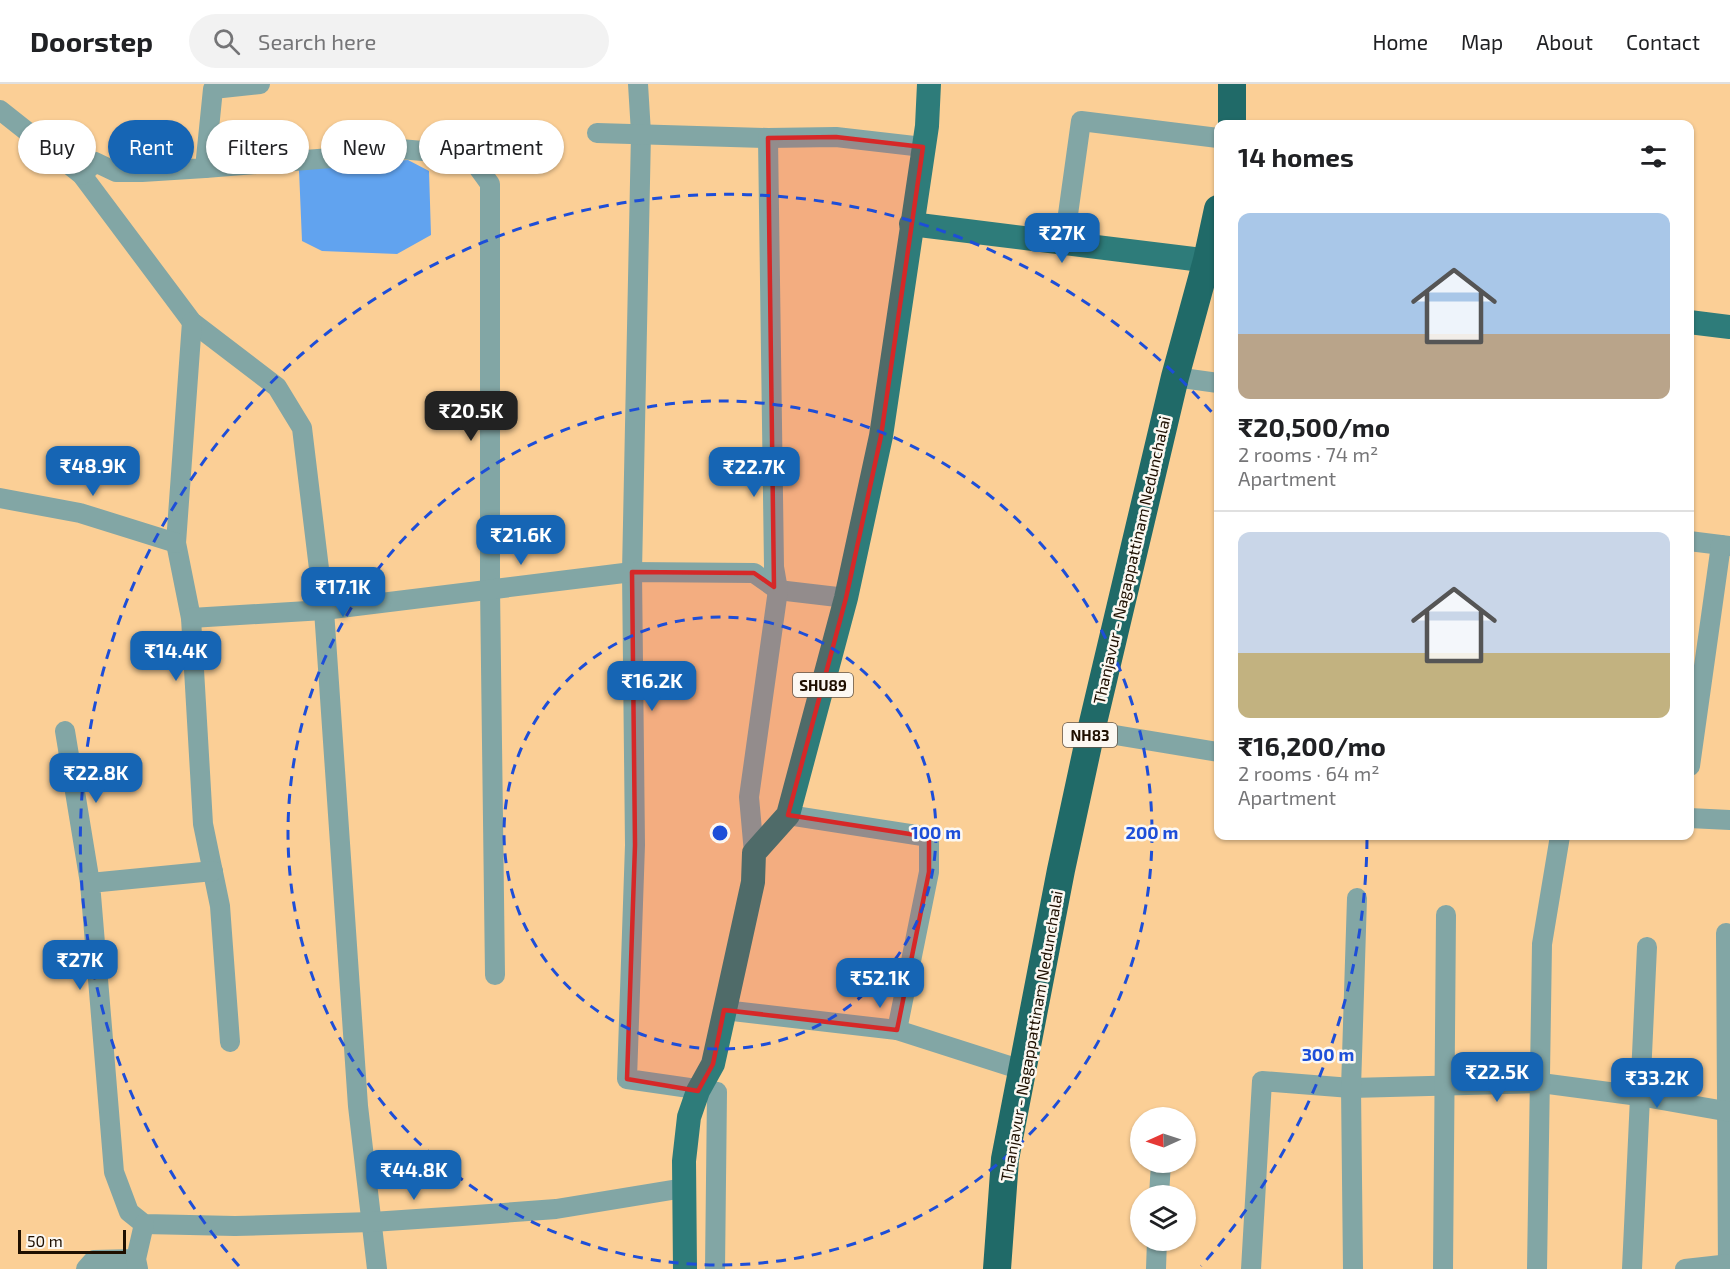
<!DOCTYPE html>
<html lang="en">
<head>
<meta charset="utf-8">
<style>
  body { margin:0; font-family:"Exo 2",sans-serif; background:#f2f2f2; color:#202124; height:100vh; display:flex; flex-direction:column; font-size:22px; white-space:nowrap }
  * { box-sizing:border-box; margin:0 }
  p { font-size:20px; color:#757577 }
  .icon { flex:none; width:33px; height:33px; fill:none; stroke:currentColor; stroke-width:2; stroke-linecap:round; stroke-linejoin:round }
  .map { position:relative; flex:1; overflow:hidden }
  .details { position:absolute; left:1214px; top:36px; width:480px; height:720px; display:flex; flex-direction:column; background:#fff; border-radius:12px; box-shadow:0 2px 4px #0004 }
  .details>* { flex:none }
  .guide { position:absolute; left:18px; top:36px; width:570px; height:54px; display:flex; gap:12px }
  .needle { width:39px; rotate:267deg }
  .controls { position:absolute; left:1130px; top:1023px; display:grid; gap:12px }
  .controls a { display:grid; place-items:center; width:66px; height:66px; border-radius:50%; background:#fff; box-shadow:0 2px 4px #0004; font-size:30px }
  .scale { position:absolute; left:18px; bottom:15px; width:108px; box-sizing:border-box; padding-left:6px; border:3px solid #1e0f00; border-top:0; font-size:16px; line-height:21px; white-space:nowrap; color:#1e0f00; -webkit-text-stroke:4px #fcf8f2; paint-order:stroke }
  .price { position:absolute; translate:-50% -51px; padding:0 14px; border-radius:12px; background:#1665b4; color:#fff; font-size:20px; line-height:39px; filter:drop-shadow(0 2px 3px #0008) }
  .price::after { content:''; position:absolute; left:50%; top:36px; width:18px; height:14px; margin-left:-9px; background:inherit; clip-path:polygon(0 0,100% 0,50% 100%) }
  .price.selected { background:#222; color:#fff }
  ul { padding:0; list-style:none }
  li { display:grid; align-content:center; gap:12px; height:318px; padding:0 24px }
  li+li { border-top:2px solid #e0e0e0 }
  li span { display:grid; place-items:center; height:186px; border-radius:12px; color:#555 }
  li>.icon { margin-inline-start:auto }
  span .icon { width:108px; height:108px; fill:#fffc; stroke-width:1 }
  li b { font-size:26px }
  h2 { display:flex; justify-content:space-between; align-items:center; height:72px; padding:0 24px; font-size:26px }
  .tag { padding:0 21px; border-radius:27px; background:#fff; box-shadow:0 2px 4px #0004; font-size:21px; line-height:54px }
  .tag.selected { background:#1665b4; color:#fff }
  header { display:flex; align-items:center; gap:36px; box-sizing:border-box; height:84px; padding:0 30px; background:#fff; border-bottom:2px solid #e0e0e0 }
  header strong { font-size:28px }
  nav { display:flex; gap:33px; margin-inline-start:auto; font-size:21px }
  .search { width:420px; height:54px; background:#f2f2f2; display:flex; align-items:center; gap:15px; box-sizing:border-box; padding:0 21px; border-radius:33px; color:#757577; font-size:22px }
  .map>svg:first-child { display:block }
</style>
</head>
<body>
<header>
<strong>Doorstep</strong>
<div class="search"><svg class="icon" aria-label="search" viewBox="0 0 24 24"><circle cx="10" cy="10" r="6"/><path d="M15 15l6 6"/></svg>Search here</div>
<nav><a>Home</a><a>Map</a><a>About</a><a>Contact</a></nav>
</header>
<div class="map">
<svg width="1730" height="1185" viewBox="0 0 1730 1185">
  <rect width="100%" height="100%" fill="#fbcf96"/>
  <!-- water -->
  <polygon fill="#61a3ef" points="381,68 392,77 408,76 429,87 431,151 397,170 322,167 302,157 299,86 369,79"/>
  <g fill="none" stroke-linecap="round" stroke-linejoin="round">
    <!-- minor -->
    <g stroke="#82a6a5" stroke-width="20">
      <polyline points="638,0 641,49 632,488 635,761 627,995 717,1008 715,1185"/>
      <polyline points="0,26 82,91 192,238 277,303 302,344 324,526 358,1022 377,1185"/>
      <polyline points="597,49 768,54 836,53 923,63"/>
      <polyline points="205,84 356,72 378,52 400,65 469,71 490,100 490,504 495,891"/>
      <polyline points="82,91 95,78 116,88 142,88 205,84 213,5 260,0"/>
      <polyline points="1064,159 1081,37 1218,54"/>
      <polyline points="192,238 176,459 191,534 203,740 220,822 230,958"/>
      <polyline points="1175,293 1218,299"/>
      <polyline points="0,414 80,429 176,459"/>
      <polyline points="1689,457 1730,462"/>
      <polyline points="191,534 324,526 632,488 754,489 778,506 846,514"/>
      <polyline points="65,647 90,799"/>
      <polyline points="1091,647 1218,668"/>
      <polyline points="1690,682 1721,461"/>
      <polyline points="788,731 929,753 929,788 897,946"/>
      <polyline points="1689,734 1730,736"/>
      <polyline points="754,769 749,713 778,506 774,483 768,54"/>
      <polyline points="213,787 90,799 114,1088 129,1128 144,1140 235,1142 372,1138 462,1132 556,1125 684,1104"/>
      <polyline points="1726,849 1728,1185"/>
      <polyline points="724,926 897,946 1022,986"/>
      <polyline points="1159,1112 1161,1078"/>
      <polyline points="86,1185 94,1176 136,1175"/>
      <polyline points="138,1185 136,1175 144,1140"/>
      <polyline points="1156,1185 1157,1156"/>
      <polyline points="1251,1185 1262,997 1351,1004 1541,999 1639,1012 1730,1028"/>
      <polyline points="1353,1185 1351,1004 1357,814"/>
      <polyline points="1443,1185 1446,831"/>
      <polyline points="1537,1185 1542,860 1560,752"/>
      <polyline points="1632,1185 1647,863"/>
      <polyline points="1685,1185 1730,1180"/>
    </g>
    <!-- major -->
    <g stroke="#2e7c7a" stroke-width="24">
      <polyline points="911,140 1218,178"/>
      <polyline points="1689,238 1730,243"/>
      <polyline points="685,1185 684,1077 689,1033 698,1007 713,980 753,798 754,769 788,731 846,514 881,352 927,42 929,0"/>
    </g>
    <!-- highway -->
    <g stroke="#206a68" stroke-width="28">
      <polyline points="1232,0 1232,40"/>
      <polyline points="997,1185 1005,1075 1061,786 1091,647 1175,293 1207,176 1218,125"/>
    </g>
  </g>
  <!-- marked area -->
  <path fill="#d62828" fill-opacity="0.2" stroke="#d62828" stroke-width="4.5" stroke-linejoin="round" d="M836,53L923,63L881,352L846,514L788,731L929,753V788L897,946L724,926L713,980L698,1007L627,995L635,761L632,488L754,489L774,503L768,54Z"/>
  <!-- distance rings -->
  <g fill="none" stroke="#1d4ed8" stroke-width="3" stroke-dasharray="10 8">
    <circle cx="720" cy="749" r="216"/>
    <circle cx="720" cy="749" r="432"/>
    <path d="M1367 755A647 647 0 0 1 1201 1182M239 1182A647 647 0 1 1 1216 333"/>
  </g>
  <g text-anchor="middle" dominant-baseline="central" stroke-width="5" stroke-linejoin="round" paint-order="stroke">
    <!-- shield labels -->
    <g fill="#fcf8f2" stroke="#615549" stroke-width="1.5">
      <rect x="793" y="589" width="60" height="24" rx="4.5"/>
      <rect x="1063" y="639" width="54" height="24" rx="4.5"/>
    </g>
    <g font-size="15" font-weight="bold" fill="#1e0f00">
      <text x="823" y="601">SHU89</text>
      <text x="1090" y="651">NH83</text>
    </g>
    <!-- street labels -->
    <g font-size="16" fill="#1e0f00" stroke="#fcf8f2">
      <text transform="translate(1131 476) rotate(-77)">Thanjavur - Nagappattinam Nedunchalai</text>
      <text transform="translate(1031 952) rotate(-80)">Thanjavur - Nagappattinam Nedunchalai</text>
    </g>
  </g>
  <circle cx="720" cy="749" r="9" fill="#1d4ed8" stroke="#fcf8f2" stroke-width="3"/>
  <g font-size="18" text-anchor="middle" font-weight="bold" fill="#1d4ed8" stroke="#fcf8f2" stroke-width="5" stroke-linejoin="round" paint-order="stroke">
    <text x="936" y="755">100 m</text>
    <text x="1152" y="755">200 m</text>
    <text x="1328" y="977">300 m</text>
  </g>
</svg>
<div class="controls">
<a><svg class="needle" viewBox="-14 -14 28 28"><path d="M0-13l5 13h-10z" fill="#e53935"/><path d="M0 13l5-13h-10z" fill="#757577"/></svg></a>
<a><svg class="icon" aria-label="layers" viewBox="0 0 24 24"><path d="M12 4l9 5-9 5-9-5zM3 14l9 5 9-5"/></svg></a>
</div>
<div class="scale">50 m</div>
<b class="price" style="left:1062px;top:180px">₹27K</b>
<b class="price selected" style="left:471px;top:358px">₹20.5K</b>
<b class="price" style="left:93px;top:413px">₹48.9K</b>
<b class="price" style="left:754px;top:414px">₹22.7K</b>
<b class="price" style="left:521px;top:482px">₹21.6K</b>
<b class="price" style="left:343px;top:534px">₹17.1K</b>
<b class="price" style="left:176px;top:598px">₹14.4K</b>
<b class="price" style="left:652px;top:628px">₹16.2K</b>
<b class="price" style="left:96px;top:720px">₹22.8K</b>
<b class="price" style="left:80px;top:907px">₹27K</b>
<b class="price" style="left:880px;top:925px">₹52.1K</b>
<b class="price" style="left:1497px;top:1019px">₹22.5K</b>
<b class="price" style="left:1657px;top:1025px">₹33.2K</b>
<b class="price" style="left:414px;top:1117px">₹44.8K</b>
<div class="guide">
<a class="tag">Buy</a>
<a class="tag selected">Rent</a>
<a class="tag">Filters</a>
<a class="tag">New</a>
<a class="tag">Apartment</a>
</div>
<section class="details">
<h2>14 homes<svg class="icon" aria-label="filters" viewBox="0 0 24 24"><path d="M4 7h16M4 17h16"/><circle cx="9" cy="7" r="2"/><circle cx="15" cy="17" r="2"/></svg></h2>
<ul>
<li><span style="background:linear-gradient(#a9c7e8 65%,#b9a48a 0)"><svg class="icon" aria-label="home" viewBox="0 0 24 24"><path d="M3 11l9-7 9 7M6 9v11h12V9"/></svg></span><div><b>₹20,500/mo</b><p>2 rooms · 74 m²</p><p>Apartment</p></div></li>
<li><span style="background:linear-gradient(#c9d6e8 65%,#c2b280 0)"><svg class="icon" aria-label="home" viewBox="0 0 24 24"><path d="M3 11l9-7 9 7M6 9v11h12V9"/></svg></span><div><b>₹16,200/mo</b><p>2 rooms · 64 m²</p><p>Apartment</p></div></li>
</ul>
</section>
</div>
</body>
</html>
